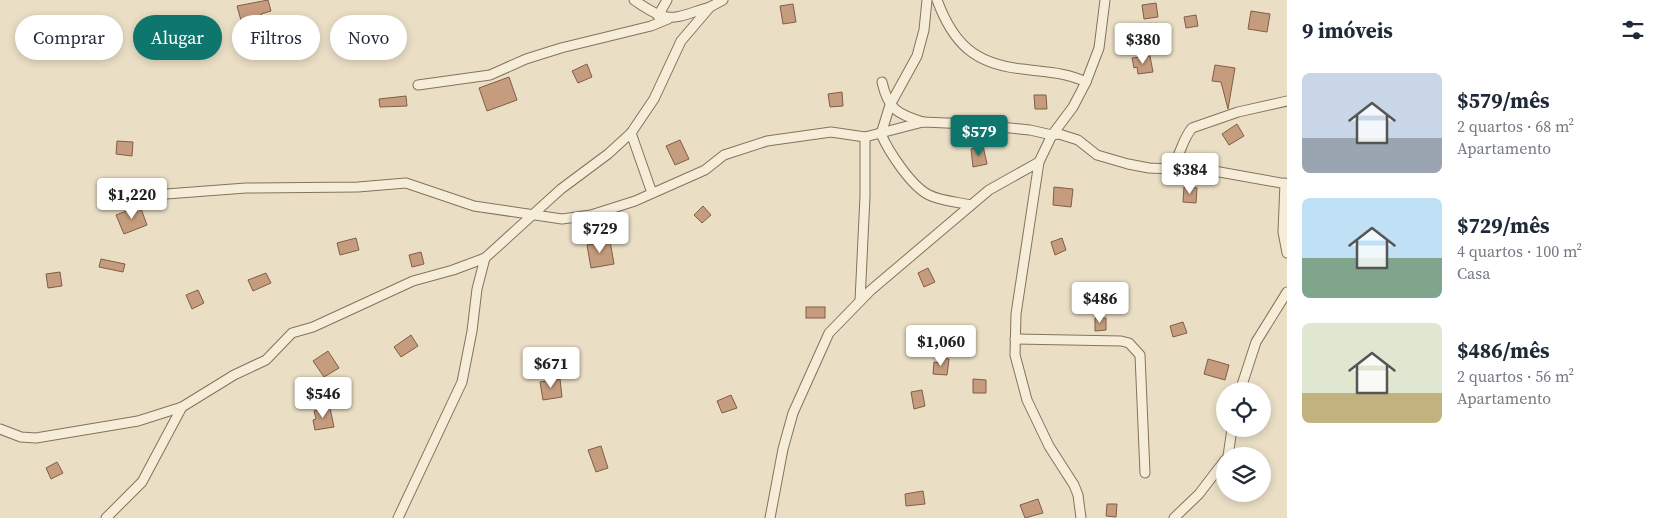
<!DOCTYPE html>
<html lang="pt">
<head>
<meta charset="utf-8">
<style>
  body { margin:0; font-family:"Source Serif 4",serif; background:#f6f6f7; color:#1f2937; height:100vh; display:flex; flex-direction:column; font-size:19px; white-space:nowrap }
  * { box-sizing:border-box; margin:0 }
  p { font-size:16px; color:#747a83 }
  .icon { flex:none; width:28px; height:28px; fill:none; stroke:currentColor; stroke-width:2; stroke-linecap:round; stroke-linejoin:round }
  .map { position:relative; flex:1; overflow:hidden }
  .details { display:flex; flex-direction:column; background:#fff; width:375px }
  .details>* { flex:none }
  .banner { position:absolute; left:15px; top:15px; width:475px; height:45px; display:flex; gap:10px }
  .fabs { position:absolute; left:1216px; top:382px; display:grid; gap:10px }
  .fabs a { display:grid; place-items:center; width:55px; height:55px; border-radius:50%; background:#fff; box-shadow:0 2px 8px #0003; font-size:25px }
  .price { position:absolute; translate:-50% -42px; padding:0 11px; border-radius:5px; background:#fff; color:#222; font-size:16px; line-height:32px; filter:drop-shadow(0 1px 2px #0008) }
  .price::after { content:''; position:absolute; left:50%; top:30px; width:15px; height:11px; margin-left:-8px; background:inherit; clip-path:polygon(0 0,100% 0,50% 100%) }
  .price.current { background:#0f766e; color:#fff }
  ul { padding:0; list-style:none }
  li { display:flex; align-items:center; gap:15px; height:125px; padding:0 15px }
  li span { display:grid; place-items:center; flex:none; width:140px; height:100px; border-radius:8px; color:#555 }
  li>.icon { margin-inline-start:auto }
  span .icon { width:60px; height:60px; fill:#fffc; stroke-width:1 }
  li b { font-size:21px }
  h2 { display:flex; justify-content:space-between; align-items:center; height:60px; padding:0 15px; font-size:21px }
  .pill { padding:0 18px; border-radius:22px; background:#fff; box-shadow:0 2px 8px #0003; font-size:18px; line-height:45px }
  .pill.current { background:#0f766e; color:#fff }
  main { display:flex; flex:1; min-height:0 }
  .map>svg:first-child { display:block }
</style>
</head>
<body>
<main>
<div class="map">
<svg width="1287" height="518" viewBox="0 0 1287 518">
  <rect width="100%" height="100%" fill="#eadfc5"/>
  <!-- building -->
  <g fill="#c59c7e" stroke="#815d45">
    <polygon points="268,0 271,11 261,14 263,19 242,24 237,6"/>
    <polygon points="1156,3 1158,17 1144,19 1142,5"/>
    <polygon points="793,4 796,22 783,24 780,6"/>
    <polygon points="1251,11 1270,14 1267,32 1248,29"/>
    <polygon points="1196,15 1198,26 1186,28 1184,17"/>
    <polygon points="1150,56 1153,72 1138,74 1137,67 1134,68 1132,58"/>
    <polygon points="587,64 592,77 578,83 572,71"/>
    <polygon points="1215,65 1235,68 1228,109 1221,82 1212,81"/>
    <polygon points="509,77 517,100 487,111 479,88"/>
    <polygon points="842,92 843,106 830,107 828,94"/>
    <polygon points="1034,95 1046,95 1047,109 1035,109"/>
    <polygon points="406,96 407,106 380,107 379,99"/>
    <polygon points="1237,124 1244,136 1229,145 1222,134"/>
    <polygon points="680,140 689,159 675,165 666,146"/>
    <polygon points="117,141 133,142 132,156 116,154"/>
    <polygon points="983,146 987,164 973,167 971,149"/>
    <polygon points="1054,187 1073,189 1071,207 1053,205"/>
    <polygon points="1184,187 1197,188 1196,203 1183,202"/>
    <polygon points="140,206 147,225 124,234 116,215"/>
    <polygon points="703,206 711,215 702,223 694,215"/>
    <polygon points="356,238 359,250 340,255 337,243"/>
    <polygon points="1062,238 1066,250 1055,255 1051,242"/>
    <polygon points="610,241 614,264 591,268 587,245"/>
    <polygon points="421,252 424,264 412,267 409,255"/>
    <polygon points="101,259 125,264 123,272 99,267"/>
    <polygon points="928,268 935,282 924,287 918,273"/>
    <polygon points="60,272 62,286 48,288 46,274"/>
    <polygon points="266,273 271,283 253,291 248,280"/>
    <polygon points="198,290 204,303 192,309 186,295"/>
    <rect x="806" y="307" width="19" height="11"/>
    <polygon points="1095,318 1106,318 1106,330 1095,331"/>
    <polygon points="1183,322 1187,333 1173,337 1170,326"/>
    <polygon points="411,335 418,346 401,357 394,347"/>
    <polygon points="328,351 339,368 324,377 313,361"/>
    <polygon points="940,358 949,359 947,375 933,374 934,362 939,363"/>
    <polygon points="1208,359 1229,365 1225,380 1204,374"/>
    <polygon points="560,379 562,397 543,400 540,382"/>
    <polygon points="973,379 986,380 986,393 973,393"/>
    <polygon points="922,390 925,406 914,409 911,392"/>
    <polygon points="731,395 737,408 722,413 717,401"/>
    <polygon points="330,408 334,427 315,430 313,420 316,419 314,411"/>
    <polygon points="601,446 608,468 596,472 588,450"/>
    <polygon points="57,462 63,473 51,479 46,468"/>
    <polygon points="923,491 925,504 906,506 905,494"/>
    <polygon points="1038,499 1043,513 1025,518 1020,505"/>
    <polygon points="1107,504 1117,504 1116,517 1106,516"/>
  </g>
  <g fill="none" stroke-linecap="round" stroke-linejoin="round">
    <defs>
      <g id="street">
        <path d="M634,0C670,25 670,19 710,7"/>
        <path d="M927,0L924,30L917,56L890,105L881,134C889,152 911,186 929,195C941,201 958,202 971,205"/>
        <path d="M937,0C953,43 974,64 1022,69C1044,72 1065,72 1086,82"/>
        <polyline points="658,16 667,0"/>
        <path d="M882,82C888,109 897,114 923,122"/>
        <polyline points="418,85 490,75 526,59 561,48 651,26 668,19"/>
        <polyline points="631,133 652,193"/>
        <path d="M1169,170C1181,157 1181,141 1192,128L1238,112L1287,101"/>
        <polyline points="1285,183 1283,232 1287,253"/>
        <polyline points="166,194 246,188 358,187 406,183 474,206 562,219 591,215 635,201 705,170 724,155 767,141 831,132 865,137 923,122 969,124 1030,130 1052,135 1059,134 1078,140 1097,155 1128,164 1149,168 1214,171 1287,184"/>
        <polyline points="860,301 865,196 865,137"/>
        <polyline points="1015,339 1121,341 1129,343 1140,355 1145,473"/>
        <polyline points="1240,391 1256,342 1287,292"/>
        <polyline points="0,429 21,437 36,438 138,421 182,407 234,375 266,360 292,333 313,327 413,281 453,270 485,258"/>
        <polyline points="1228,456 1232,429"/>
        <polyline points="106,518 142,482 182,407"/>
        <polyline points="398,518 462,382 472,331 477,289 485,258 561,189 608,154 631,133 654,99 681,41 710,7 723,0"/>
        <polyline points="770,518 783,449 793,413 829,333 871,290 989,190 1039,162"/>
        <polyline points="1081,518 1078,495 1074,485 1049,446 1027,400 1015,355 1016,314 1039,162 1052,135 1073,107 1086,82 1099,48 1105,0"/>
        <polyline points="1174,518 1199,494 1225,460"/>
      </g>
    </defs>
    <!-- street casing -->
    <use href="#street" stroke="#84725d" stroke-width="11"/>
    <!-- street -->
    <use href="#street" stroke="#f6edd8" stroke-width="9"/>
  </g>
</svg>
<div class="fabs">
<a><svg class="icon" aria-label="locate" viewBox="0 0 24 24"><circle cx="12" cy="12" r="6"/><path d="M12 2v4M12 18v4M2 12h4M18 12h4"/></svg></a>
<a><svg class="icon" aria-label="layers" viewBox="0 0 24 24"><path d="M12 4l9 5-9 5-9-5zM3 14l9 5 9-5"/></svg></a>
</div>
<b class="price" style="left:1143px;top:65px">$380</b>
<b class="price current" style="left:979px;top:157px">$579</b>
<b class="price" style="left:1190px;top:195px">$384</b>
<b class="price" style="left:132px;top:220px">$1,220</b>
<b class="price" style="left:600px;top:254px">$729</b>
<b class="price" style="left:1100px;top:324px">$486</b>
<b class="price" style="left:941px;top:367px">$1,060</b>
<b class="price" style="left:551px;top:389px">$671</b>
<b class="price" style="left:323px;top:419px">$546</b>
<div class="banner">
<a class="pill">Comprar</a>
<a class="pill current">Alugar</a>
<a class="pill">Filtros</a>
<a class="pill">Novo</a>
</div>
</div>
<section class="details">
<h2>9 imóveis<svg class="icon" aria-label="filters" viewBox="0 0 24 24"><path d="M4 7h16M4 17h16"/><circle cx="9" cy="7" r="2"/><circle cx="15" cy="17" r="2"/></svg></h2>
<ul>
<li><span style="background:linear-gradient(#c9d6e8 65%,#9aa5b1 0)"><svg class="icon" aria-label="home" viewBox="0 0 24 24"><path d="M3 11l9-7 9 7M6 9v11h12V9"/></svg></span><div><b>$579/mês</b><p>2 quartos · 68 m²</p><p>Apartamento</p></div></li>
<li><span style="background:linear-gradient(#bfe0f5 60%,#7fa58c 0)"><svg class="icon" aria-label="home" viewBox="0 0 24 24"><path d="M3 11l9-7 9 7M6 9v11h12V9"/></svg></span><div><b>$729/mês</b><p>4 quartos · 100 m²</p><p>Casa</p></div></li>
<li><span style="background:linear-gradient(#dfe7d0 70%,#c2b280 0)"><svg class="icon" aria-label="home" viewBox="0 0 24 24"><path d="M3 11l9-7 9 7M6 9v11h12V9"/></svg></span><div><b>$486/mês</b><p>2 quartos · 56 m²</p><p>Apartamento</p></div></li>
</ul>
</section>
</main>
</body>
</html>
